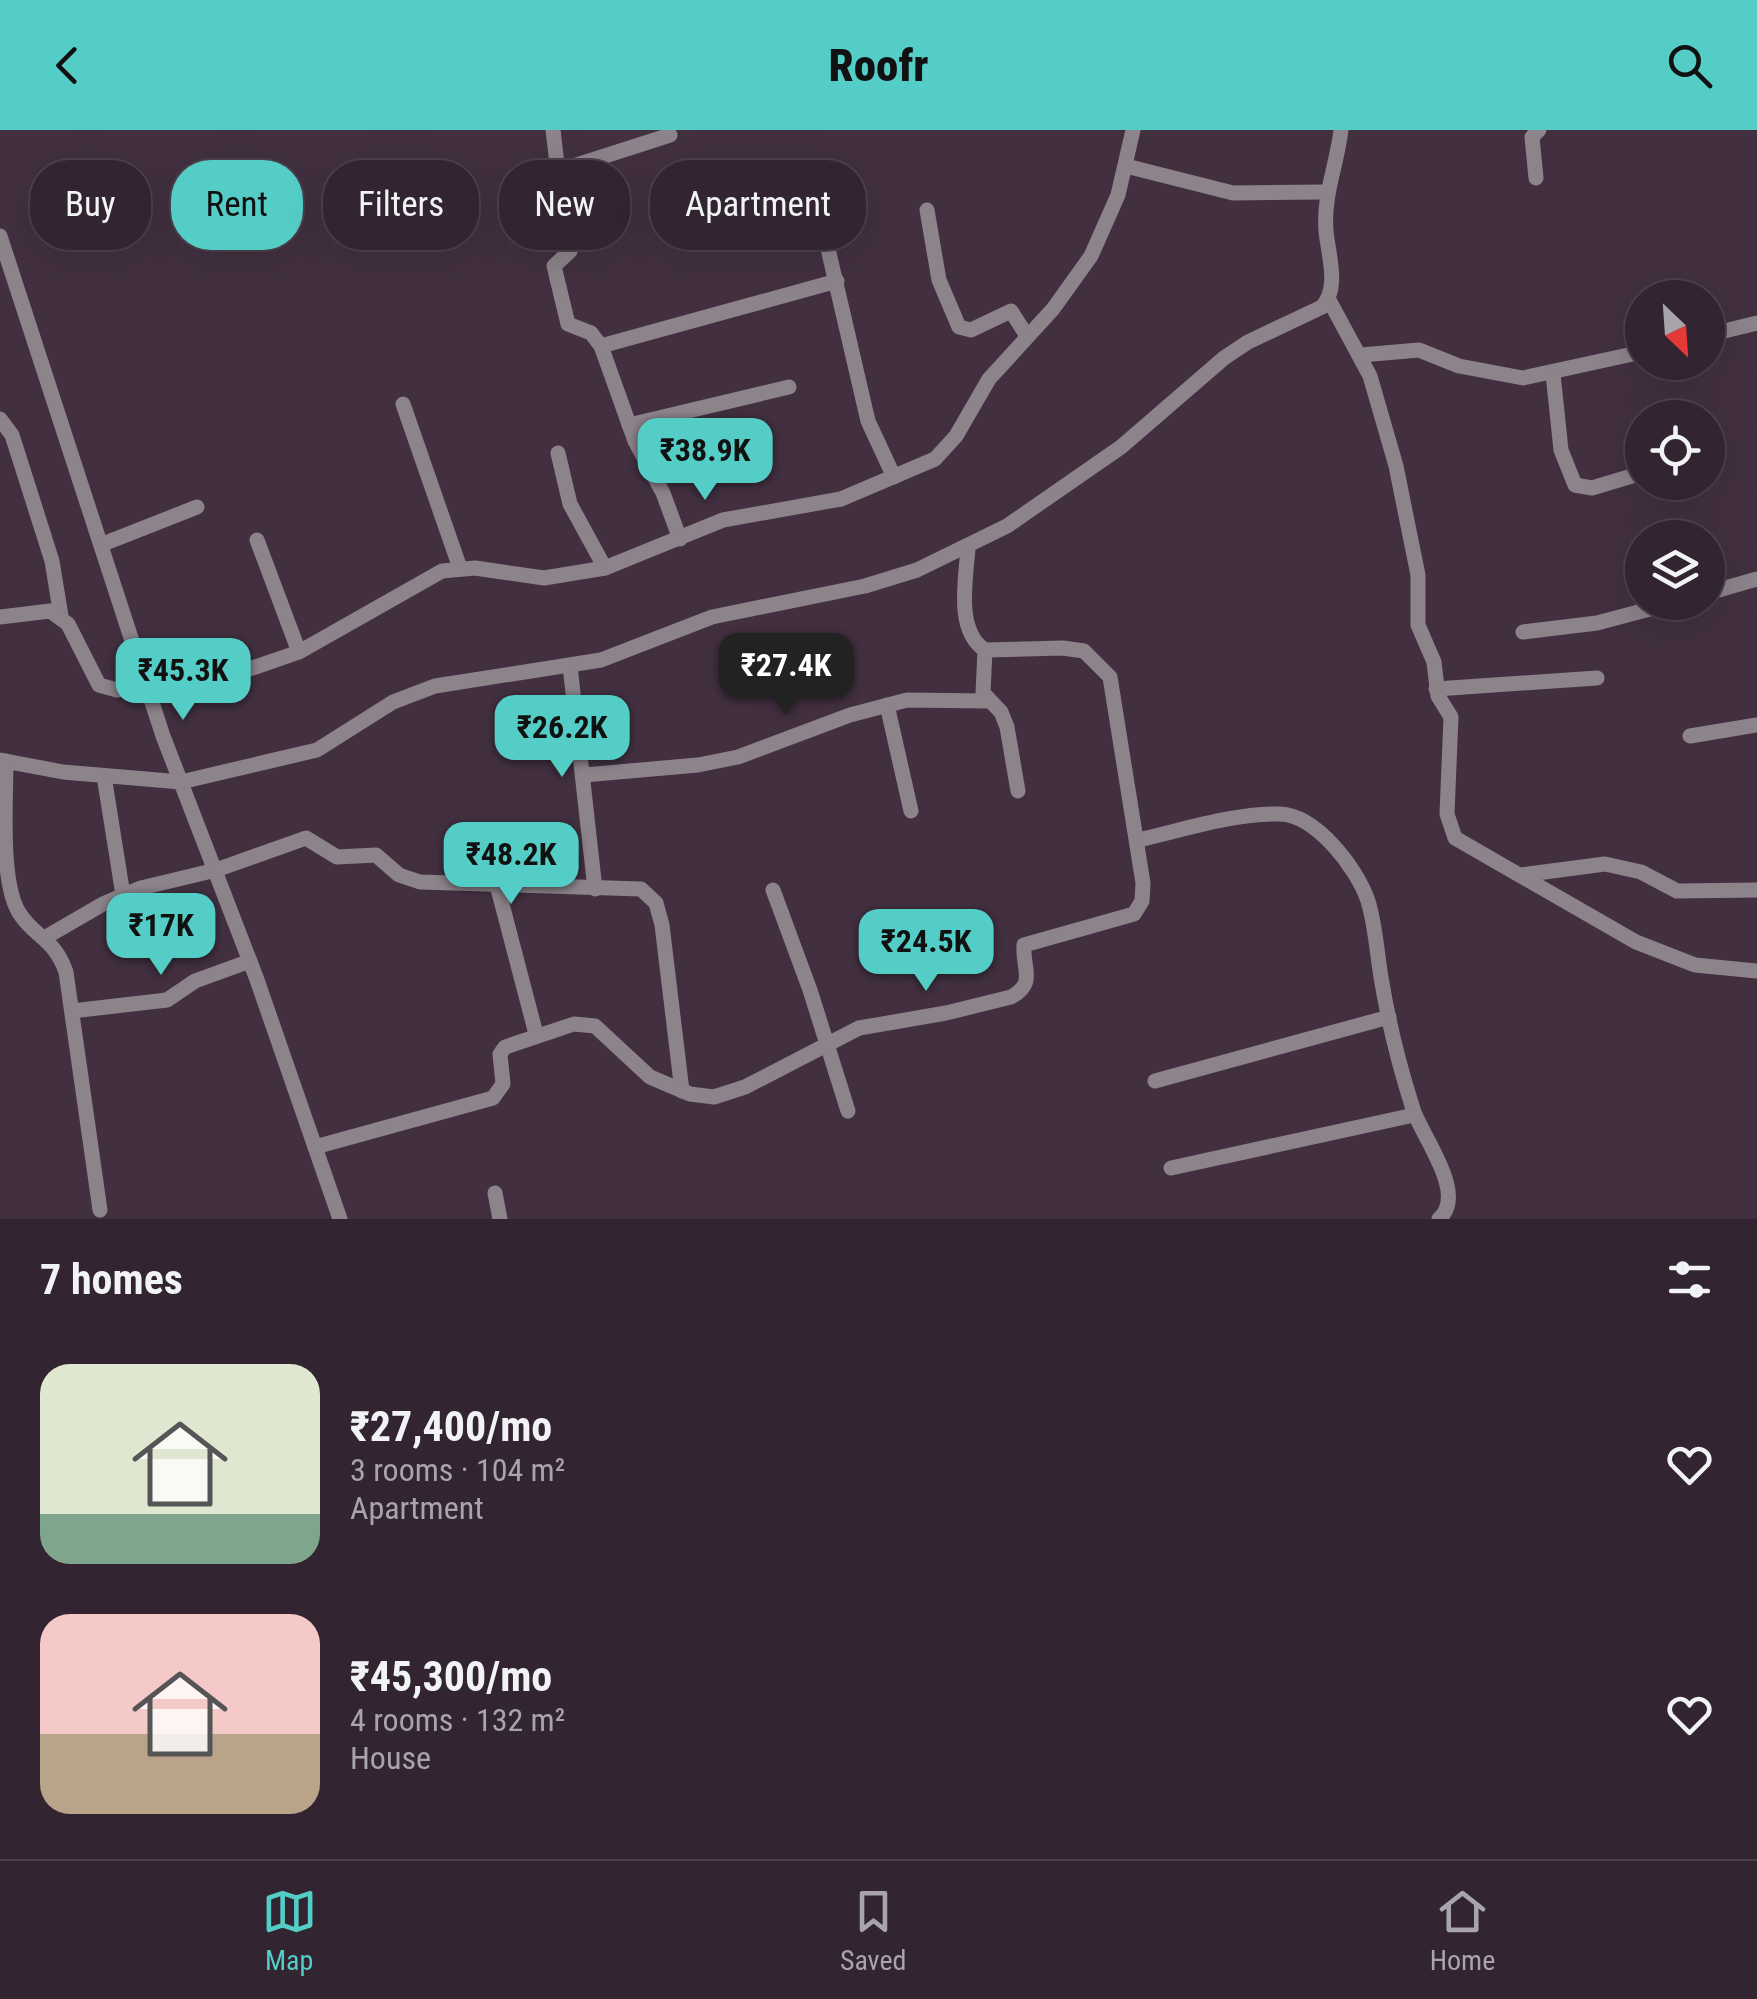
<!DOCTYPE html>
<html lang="en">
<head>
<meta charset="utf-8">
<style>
  body { margin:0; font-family:"Roboto Condensed",sans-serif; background:#3a2c38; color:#f1f3f6; height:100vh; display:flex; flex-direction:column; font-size:38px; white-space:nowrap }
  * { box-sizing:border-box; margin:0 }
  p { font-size:32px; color:#a8a4ab }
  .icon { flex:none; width:55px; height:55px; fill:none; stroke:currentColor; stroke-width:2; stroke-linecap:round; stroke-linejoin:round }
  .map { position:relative; height:1089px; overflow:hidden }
  .details { display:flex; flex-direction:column; background:#322430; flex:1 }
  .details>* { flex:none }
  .top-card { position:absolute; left:30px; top:30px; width:1000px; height:90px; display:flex; gap:20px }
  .needle { width:65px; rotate:155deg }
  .tools { position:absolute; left:1625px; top:150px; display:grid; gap:20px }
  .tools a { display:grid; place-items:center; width:100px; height:100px; border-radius:50%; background:#322430; box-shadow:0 10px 40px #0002,0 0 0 2px #4d414c; font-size:50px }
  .price { position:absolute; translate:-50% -85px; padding:0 22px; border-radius:20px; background:#54cdc7; color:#111; font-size:32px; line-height:65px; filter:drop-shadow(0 2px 5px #0008) }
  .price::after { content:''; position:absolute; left:50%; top:60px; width:30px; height:22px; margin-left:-15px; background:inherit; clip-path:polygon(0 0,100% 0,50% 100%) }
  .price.selected { background:#222; color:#fff }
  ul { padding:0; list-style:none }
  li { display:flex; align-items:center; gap:30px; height:250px; padding:0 40px }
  li span { display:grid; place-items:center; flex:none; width:280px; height:200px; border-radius:30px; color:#555 }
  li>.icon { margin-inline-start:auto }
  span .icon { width:120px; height:120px; fill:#fffc; stroke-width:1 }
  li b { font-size:42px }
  h2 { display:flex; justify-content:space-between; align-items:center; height:120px; padding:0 40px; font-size:42px }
  .pill { padding:0 35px; border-radius:40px; background:#322430; box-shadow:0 10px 40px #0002,0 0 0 2px #4d414c; font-size:35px; line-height:90px }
  .pill.selected { background:#54cdc7; color:#111 }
  header { display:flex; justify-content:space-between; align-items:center; height:130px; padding:0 40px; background:#54cdc7; color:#111; font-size:45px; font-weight:800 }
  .dock { display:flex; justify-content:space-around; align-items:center; height:140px; border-top:2px solid #4d414c; background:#322430; font-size:28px; color:#a8a4ab }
  .dock a { display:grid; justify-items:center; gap:5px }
  .dock .selected { color:#54cdc7 }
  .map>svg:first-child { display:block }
</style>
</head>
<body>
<header><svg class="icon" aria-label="back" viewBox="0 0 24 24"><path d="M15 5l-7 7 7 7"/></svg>Roofr<svg class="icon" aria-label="search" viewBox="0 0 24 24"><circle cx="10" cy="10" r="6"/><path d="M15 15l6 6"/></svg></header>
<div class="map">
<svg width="1757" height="1089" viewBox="0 0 1757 1089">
  <rect width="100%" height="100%" fill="#423040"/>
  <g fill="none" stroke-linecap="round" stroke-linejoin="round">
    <!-- street -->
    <g stroke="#8c838b" stroke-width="15">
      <polyline points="553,0 560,59 577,106 570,121 554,136 568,194 591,203 601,216 635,311 663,363 680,409"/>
      <polyline points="1126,36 1233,63 1326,62"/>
      <polyline points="558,41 670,5"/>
      <polyline points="1536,48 1532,7 1539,0"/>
      <polyline points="816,67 868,291 894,347"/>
      <polyline points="927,80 939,150 959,197 971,200 1011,181 1027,206"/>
      <polyline points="0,106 163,606 256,847 340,1089"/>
      <polyline points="1329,170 1370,246 1396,336 1418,445 1418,495 1434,532 1438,566 1451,587 1447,684 1455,708 1636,812 1695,835 1757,841"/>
      <polyline points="1708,205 1757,193"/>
      <polyline points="601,216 837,151"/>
      <polyline points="1361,225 1419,220 1459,236 1523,248 1642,222"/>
      <polyline points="1553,244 1561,320 1575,355 1592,358 1642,343"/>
      <polyline points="403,274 460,438"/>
      <polyline points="0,289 12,305 52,431 61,486"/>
      <polyline points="629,295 789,257"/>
      <polyline points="558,323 570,374 605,438"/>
      <polyline points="257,410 299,522"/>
      <polyline points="103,414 197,377"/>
      <polyline points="1708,463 1757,449"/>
      <polyline points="0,487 50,481 68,494 99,555 117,560 147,555"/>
      <polyline points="1523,502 1597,493 1676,472"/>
      <polyline points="985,520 983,563 1001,582 1007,597 1018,661"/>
      <polyline points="570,536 595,759"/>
      <polyline points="1436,559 1597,548"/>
      <polyline points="150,565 235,544 299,522 442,441 475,438 544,448 605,438 723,390 841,369 935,329 956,306 989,249 1053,179 1091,126 1118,65 1133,0"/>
      <polyline points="887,575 911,681"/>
      <polyline points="1690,606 1757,595"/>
      <path d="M0,630L63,642L181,652L317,620L393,572L435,556L601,530L712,487L865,456L917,440L1007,396L1121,317L1224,228L1248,212L1322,177C1340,158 1328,124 1326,101C1323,65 1337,35 1341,0"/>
      <path d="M6,631C6,670 0,748 18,781C33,807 54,807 66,842L100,1080"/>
      <polyline points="584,645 698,635 738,627 850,585 907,570 987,571"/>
      <polyline points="104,646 123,765"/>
      <path d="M1138,710C1183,700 1234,683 1280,684C1316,685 1357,738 1368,771C1376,797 1377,826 1382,853C1389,895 1400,938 1413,979C1422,1007 1468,1064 1439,1089"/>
      <polyline points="1521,745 1605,734 1641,742 1677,761 1757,760"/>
      <polyline points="497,755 536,904"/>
      <polyline points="773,760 810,860 848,981"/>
      <polyline points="46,807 103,774 141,758 216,740 306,708 337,727 376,725 399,745 420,752 641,759 656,773 662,795 682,961"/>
      <polyline points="72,881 167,870 195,851 250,831"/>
      <polyline points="1155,951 1389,887"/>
      <path d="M315,1017L493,968L503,954L500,924L505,917L574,894L595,896L650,947L690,964L714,967L745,957L859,898L946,883L1011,867C1037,853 1022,838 1024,815L1134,784L1142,771L1143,753L1110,547L1084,521L1063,518L985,520C955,501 966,448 968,418"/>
      <polyline points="1171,1038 1414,985"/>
      <polyline points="495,1063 500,1089"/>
    </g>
  </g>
</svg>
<div class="tools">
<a><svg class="needle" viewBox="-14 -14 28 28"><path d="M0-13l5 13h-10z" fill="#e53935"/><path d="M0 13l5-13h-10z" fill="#a8a4ab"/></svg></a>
<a><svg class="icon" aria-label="locate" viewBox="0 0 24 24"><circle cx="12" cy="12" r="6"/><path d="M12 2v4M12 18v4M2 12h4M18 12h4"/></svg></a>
<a><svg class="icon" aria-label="layers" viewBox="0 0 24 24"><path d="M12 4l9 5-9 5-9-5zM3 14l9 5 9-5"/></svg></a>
</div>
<b class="price" style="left:705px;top:373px">₹38.9K</b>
<b class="price selected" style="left:786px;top:588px">₹27.4K</b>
<b class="price" style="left:183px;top:593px">₹45.3K</b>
<b class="price" style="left:562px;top:650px">₹26.2K</b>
<b class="price" style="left:511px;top:777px">₹48.2K</b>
<b class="price" style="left:161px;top:848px">₹17K</b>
<b class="price" style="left:926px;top:864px">₹24.5K</b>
<div class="top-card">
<a class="pill">Buy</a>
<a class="pill selected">Rent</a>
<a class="pill">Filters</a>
<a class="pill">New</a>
<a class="pill">Apartment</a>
</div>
</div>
<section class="details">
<h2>7 homes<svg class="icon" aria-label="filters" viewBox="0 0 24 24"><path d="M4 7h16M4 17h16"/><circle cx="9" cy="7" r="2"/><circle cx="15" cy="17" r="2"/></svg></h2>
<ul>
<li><span style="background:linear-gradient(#dfe7d0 75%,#7fa58c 0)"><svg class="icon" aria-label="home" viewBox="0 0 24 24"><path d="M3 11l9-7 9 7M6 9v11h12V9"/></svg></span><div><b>₹27,400/mo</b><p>3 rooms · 104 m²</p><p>Apartment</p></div><svg class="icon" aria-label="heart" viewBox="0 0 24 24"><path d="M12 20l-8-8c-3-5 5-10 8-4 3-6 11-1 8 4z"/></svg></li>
<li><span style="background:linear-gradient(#f6c9c9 60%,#b9a48a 0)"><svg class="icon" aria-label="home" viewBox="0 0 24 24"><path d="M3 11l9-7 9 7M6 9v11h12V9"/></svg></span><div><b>₹45,300/mo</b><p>4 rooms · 132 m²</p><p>House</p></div><svg class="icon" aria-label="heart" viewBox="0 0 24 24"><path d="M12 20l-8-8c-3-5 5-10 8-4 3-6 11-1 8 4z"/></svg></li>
</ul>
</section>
<nav class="dock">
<a class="selected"><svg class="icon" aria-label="map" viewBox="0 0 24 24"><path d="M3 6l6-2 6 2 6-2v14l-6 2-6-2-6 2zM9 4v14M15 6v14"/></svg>Map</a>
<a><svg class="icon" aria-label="saved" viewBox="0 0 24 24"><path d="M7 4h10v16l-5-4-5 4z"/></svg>Saved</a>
<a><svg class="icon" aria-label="home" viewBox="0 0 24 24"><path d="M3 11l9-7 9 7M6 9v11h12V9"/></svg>Home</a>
</nav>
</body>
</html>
